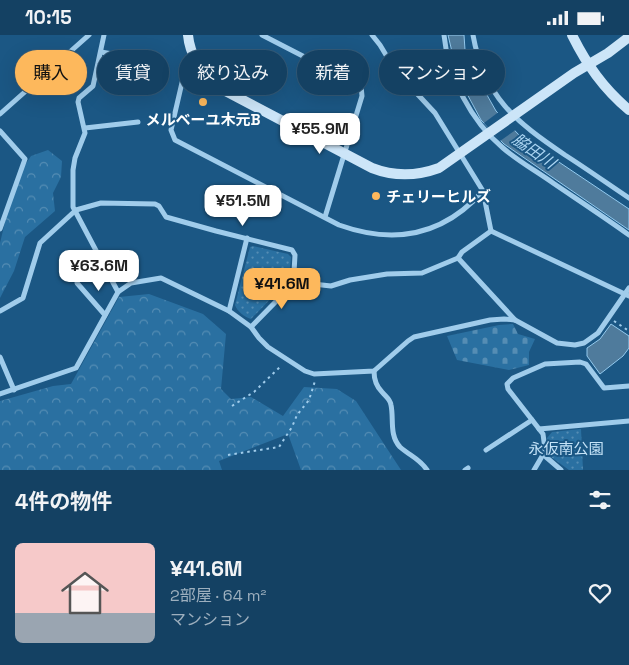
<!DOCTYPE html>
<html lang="ja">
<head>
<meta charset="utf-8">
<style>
  body { margin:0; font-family:"Space Grotesk","Noto Sans JP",sans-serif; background:#1d4869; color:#f1f3f6; height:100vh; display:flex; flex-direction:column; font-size:19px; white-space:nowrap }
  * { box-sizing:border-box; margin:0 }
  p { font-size:16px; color:#9dafbe }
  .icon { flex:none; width:28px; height:28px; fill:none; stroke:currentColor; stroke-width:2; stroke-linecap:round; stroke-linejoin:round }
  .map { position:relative; height:435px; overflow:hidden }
  .sheet { display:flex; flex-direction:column; background:#144163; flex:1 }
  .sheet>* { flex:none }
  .top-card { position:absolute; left:15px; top:15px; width:600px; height:45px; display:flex; gap:10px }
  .price { position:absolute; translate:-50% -42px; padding:0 11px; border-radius:10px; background:#fff; color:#222; font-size:16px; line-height:32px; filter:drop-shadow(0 1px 2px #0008) }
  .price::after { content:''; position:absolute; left:50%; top:30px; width:15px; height:11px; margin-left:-8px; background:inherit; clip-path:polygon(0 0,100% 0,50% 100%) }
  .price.current { background:#fdb85c; color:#111 }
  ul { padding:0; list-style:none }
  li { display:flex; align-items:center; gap:15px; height:125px; padding:0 15px }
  li span { display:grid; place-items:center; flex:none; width:140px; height:100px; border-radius:8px; color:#555 }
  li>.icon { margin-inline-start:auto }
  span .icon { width:60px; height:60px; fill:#fffc; stroke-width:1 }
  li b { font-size:21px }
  h2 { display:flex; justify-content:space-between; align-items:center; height:60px; padding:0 15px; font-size:21px }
  .pill { padding:0 18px; border-radius:22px; background:#144163; box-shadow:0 5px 20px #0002,0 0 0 1px #335a78; font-size:18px; line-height:45px }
  .pill.current { background:#fdb85c; color:#111 }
  .status { display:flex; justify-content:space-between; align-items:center; height:35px; padding:0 25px; background:#144163; direction:ltr }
  .status svg { height:14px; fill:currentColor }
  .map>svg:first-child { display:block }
</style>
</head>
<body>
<div class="status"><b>10:15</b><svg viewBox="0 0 49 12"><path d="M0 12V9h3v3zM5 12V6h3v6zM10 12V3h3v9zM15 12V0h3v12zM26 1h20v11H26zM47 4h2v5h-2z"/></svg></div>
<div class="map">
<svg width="629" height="435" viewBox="0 0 629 435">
  <defs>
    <pattern id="forest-crowns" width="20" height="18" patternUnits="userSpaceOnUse" patternTransform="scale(1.25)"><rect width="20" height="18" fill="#2a70a1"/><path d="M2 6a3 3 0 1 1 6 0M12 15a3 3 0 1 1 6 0" fill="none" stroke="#558db4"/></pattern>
    <pattern id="cemetery-stones" width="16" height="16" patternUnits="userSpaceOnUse" patternTransform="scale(1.25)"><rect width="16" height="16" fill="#2a70a1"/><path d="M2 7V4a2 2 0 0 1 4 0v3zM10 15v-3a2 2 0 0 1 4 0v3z" fill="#558db4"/></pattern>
    <pattern id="park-dots" width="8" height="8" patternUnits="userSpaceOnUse" patternTransform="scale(1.25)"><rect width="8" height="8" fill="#2a70a1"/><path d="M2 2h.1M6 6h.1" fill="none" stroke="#558db4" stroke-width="1.8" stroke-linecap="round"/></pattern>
  </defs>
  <rect width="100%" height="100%" fill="#1b5784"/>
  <!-- forest -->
  <g fill="url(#forest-crowns)">
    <polygon points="48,115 62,126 61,142 53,158 55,176 25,202 14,236 0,263 0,208 15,145 31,121"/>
    <polygon points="149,259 203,279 226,299 221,354 231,364 251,362 283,381 304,352 337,354 356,366 401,435 301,435 288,399 219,426 222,435 0,435 0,366 53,351 71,349 119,262"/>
  </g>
  <!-- cemetery -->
  <polygon fill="url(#cemetery-stones)" points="513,289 518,299 535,304 529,317 529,330 509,335 457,325 447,301 499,290"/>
  <!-- park -->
  <g fill="url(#park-dots)">
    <path d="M253,211L288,219L291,222L289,245L251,284C244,282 237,276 235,270L250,212Z"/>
    <polygon points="581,394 583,435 569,435 551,422 548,417 547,403 552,397"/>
  </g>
  <!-- water -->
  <g fill="#4f7b9c" stroke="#93c9ed">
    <polygon points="448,0 464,0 465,15 478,44 496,76 520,101 629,174 629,195 504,109 481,85 458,42"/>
    <polygon points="611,289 629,301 629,313 623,321 600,339 587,321 587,313 600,304"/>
  </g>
  <!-- pier -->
  <polygon fill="#1b5784" points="500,76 517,94 500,106 484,88"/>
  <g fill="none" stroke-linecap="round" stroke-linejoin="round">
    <!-- path -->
    <g stroke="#a0cceb" stroke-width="2" stroke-dasharray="2.5 4" stroke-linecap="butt">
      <polyline points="614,286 629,296"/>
      <polyline points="232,371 254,357 282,330"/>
      <polyline points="228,420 279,412 292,392 297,380 309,365 315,346"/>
    </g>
    <!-- street -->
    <g stroke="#a0cceb" stroke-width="5">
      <polyline points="104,0 93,51 79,63 78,67 85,98 75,123 73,135 73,172 118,257"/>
      <polyline points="262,0 361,51 362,61 325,182"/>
      <path d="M444,0C448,42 471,86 503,113C518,126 536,136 553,148C578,165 604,182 629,200"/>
      <path d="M473,0C484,62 516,87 565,120C587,134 608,149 629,163"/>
      <polyline points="101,17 130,22"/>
      <path d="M194,22L184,39L171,95L175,105L339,190C395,210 443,201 483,156"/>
      <polyline points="0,79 89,0"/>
      <polyline points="85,93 138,87"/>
      <polyline points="0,96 25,124 0,194"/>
      <polyline points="491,196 629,261"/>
      <polyline points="458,223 515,285"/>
      <polyline points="77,248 105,280"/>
      <polyline points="0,276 23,263 40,208 76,175 101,168 155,169 159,171 166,182 216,196 292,215 295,220 294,237 298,245 304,248 331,251 350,245 387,239 422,238 458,223 462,217 491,196 483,156 435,78 395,35 380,10 372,0"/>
      <polyline points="229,276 247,203"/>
      <polyline points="251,292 298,244"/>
      <polyline points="0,322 14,355"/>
      <path d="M374,336C374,344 376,351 382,357C386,362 390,364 391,370C394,384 389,400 400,412C410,421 419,423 427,435"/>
      <polyline points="0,359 76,333 118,257 131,248 161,243 229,276 251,292 259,303 268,312 305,336 314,339 374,336 408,306 414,302 490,285 504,284 515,285 557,308 575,310 584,308 598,298 629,253"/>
      <polyline points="539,394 629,386"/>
      <polyline points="486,415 532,385"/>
      <polyline points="465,435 468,433"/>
      <polyline points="534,435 544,418"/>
      <polyline points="561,435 546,422 543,399 508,354 507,349 513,343 545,329 580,327 586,329 604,353 629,351"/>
    </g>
    <!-- secondary -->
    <g stroke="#cce5f8" stroke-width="10">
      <path d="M188,0C190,22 202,38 218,52L372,133C395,142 417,141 439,133L574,38L608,18L629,2"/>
      <path d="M572,0C587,30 603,53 629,75"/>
    </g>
  </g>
  <!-- markers -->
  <g fill="#fdb85c" stroke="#1b5784" stroke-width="2">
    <circle cx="203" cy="67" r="5"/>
    <circle cx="376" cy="161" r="5"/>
  </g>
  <g text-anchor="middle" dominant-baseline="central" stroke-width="4" stroke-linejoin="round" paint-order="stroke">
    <!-- poi labels -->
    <g font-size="15" font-weight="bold" fill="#fff" stroke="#1b5784">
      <text x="203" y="84">メルベーユ木元B</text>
      <text x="386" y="161" text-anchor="start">チェリーヒルズ</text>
    </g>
    <!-- park labels -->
    <g font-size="15" fill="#c5e3f8" stroke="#1b5784">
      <text x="566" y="413">永仮南公園</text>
    </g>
    <!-- water labels -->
    <g font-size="16" font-style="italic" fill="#acd6f3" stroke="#1b5784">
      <text transform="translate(534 116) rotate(35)">脇田川</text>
    </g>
  </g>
</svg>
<b class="price" style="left:320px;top:120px">¥55.9M</b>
<b class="price" style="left:243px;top:192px">¥51.5M</b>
<b class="price" style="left:99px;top:257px">¥63.6M</b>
<b class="price current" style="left:282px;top:275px">¥41.6M</b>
<div class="top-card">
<a class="pill current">購入</a>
<a class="pill">賃貸</a>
<a class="pill">絞り込み</a>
<a class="pill">新着</a>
<a class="pill">マンション</a>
</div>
</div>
<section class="sheet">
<h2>4件の物件<svg class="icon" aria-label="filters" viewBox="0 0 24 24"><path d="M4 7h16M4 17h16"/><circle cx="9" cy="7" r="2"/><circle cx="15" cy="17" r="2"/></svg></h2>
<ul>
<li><span style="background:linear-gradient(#f6c9c9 70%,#9aa5b1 0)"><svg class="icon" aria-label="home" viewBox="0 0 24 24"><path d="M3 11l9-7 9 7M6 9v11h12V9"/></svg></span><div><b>¥41.6M</b><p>2部屋 · 64 m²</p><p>マンション</p></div><svg class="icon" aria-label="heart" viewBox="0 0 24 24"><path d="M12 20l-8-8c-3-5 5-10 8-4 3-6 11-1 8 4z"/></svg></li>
</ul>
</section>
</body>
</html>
